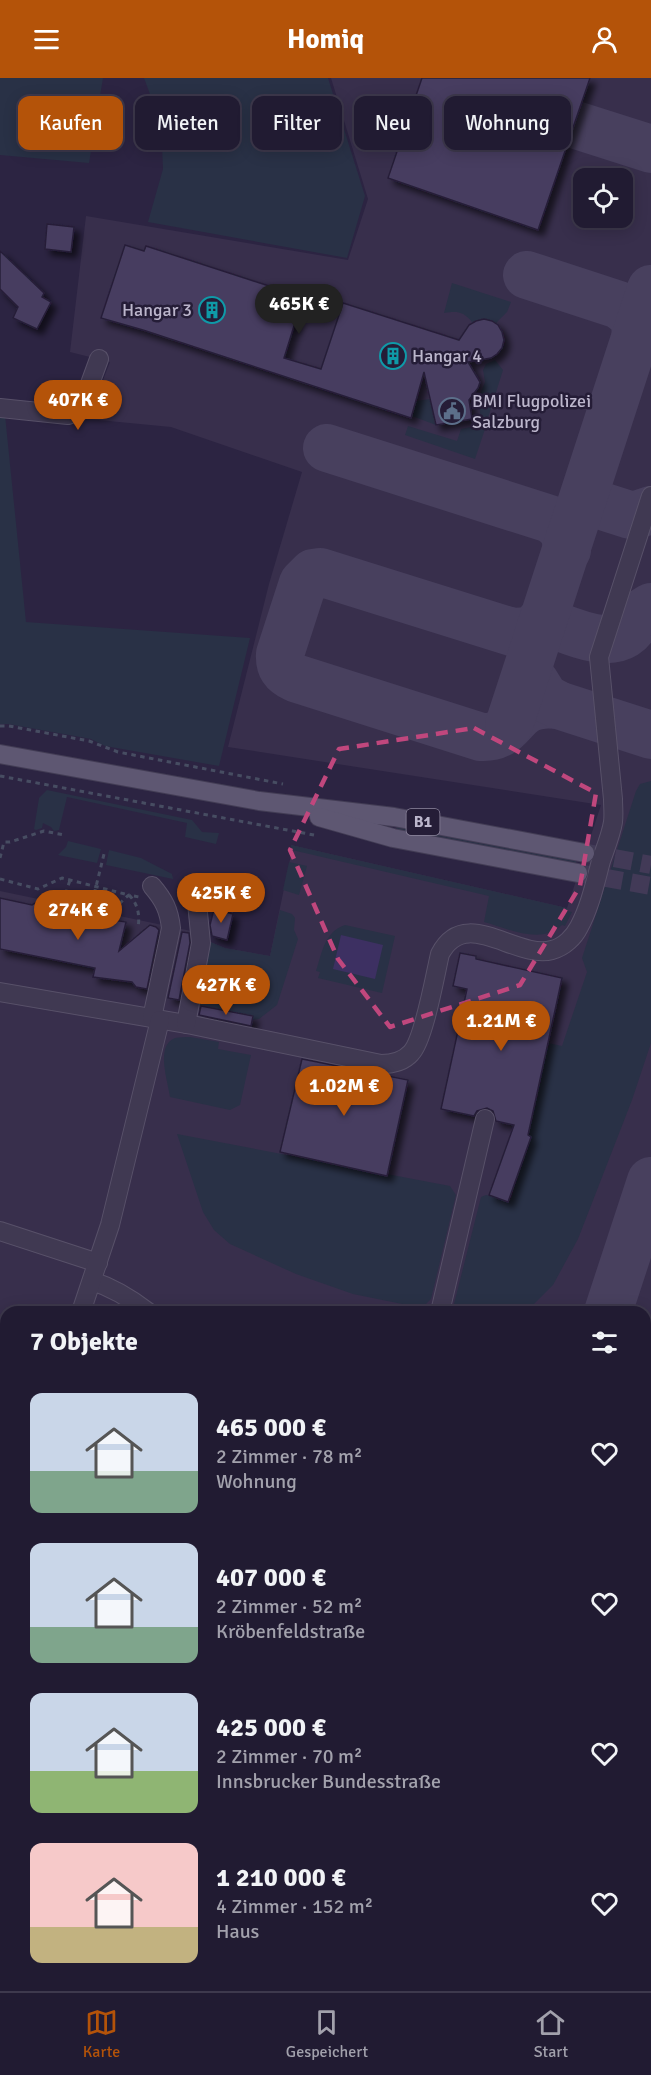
<!DOCTYPE html>
<html lang="de">
<head>
<meta charset="utf-8">
<style>
  body { margin:0; font-family:Signika,sans-serif; background:#2d283e; color:#f1f3f6; height:100vh; display:flex; flex-direction:column; font-size:22px; white-space:nowrap }
  * { box-sizing:border-box; margin:0 }
  p { font-size:20px; color:#a2a1ac }
  .icon { flex:none; width:33px; height:33px; fill:none; stroke:currentColor; stroke-width:2; stroke-linecap:round; stroke-linejoin:round }
  .map { position:relative; flex:1; overflow:hidden }
  .side { position:absolute; left:0px; top:1228px; width:651px; height:686px; display:flex; flex-direction:column; background:#211b32; border-radius:18px 18px 0 0; box-shadow:0 3px 15px #0003,0 0 0 2px #3e394d }
  .side>* { flex:none }
  .guide { position:absolute; left:18px; top:18px; width:615px; height:54px; display:flex; gap:12px }
  .buttons { position:absolute; left:573px; top:90px; display:grid; gap:12px }
  .buttons a { display:grid; place-items:center; width:60px; height:60px; border-radius:12px; background:#211b32; box-shadow:0 3px 15px #0003,0 0 0 2px #3e394d; font-size:30px }
  .price { position:absolute; translate:-50% -51px; padding:0 14px; border-radius:21px; background:#b45309; color:#fff; font-size:20px; line-height:39px; filter:drop-shadow(0 2px 3px #0008) }
  .price::after { content:''; position:absolute; left:50%; top:36px; width:18px; height:14px; margin-left:-9px; background:inherit; clip-path:polygon(0 0,100% 0,50% 100%) }
  .price.current { background:#222; color:#fff }
  ul { padding:0; list-style:none }
  li { display:flex; align-items:center; gap:18px; height:150px; padding:0 30px }
  li span { display:grid; place-items:center; flex:none; width:168px; height:120px; border-radius:12px; color:#555 }
  li>.icon { margin-inline-start:auto }
  span .icon { width:72px; height:72px; fill:#fffc; stroke-width:1 }
  li b { font-size:26px }
  h2 { display:flex; justify-content:space-between; align-items:center; height:72px; padding:0 30px; font-size:26px }
  .pill { padding:0 21px; border-radius:12px; background:#211b32; box-shadow:0 3px 15px #0003,0 0 0 2px #3e394d; font-size:21px; line-height:54px }
  .pill.current { background:#b45309; color:#fff }
  header { display:flex; justify-content:space-between; align-items:center; height:78px; padding:0 30px; background:#b45309; color:#fff; font-size:27px; font-weight:700 }
  .menu { display:flex; justify-content:space-around; align-items:center; height:84px; border-top:2px solid #3e394d; background:#211b32; font-size:16px; color:#a2a1ac }
  .menu a { display:grid; justify-items:center; gap:3px }
  .menu .current { color:#b45309 }
  .map>svg:first-child { display:block }
</style>
</head>
<body>
<header><svg class="icon" aria-label="menu" viewBox="0 0 24 24"><path d="M4 6h16M4 12h16M4 18h16"/></svg>Homiq<svg class="icon" aria-label="person" viewBox="0 0 24 24"><circle cx="12" cy="8" r="4"/><path d="M4 21q1-7 8-7t8 7"/></svg></header>
<div class="map">
<svg width="651" height="1913" viewBox="0 0 651 1913">
  <defs>
    <filter id="shadow"><feDropShadow dx="5.5" dy="5.5" stdDeviation="3" flood-color="#0009"/></filter>
  </defs>
  <rect width="100%" height="100%" fill="#2c2442"/>
  <!-- airport -->
  <path fill="#382f4c" fill-rule="evenodd" d="M331,0H651V1913H0V813L196,854L208,863L225,870L270,878L292,772L291,767L567,830L601,727L228,669L269,506L302,394L171,349L88,341L110,284L70,274L86,138L348,182L368,121ZM584,100H622V140H584ZM6,1234H645V1908H6Z"/>
  <!-- green -->
  <g fill="#293146">
    <polygon points="0,0 103,0 89,85 0,77"/>
    <polygon points="144,0 328,0 365,118 347,180 148,144 163,91 161,46"/>
    <path d="M452,205L511,224L507,234L495,246L484,241L472,244C463,233 457,233 444,235Z"/>
    <polygon points="495,282 503,292 487,343 481,341 478,321 485,304 483,292 486,286"/>
    <polygon points="430,321 436,347 412,338 416,323"/>
    <polygon points="0,337 5,337 26,544 250,560 219,688 105,668 91,661 8,646 0,646"/>
    <polygon points="480,347 486,348 475,381 405,357 408,348 457,363 461,351"/>
    <polygon points="651,703 651,965 632,1022 578,1161 553,1207 532,1228 519,1234 456,1234 454,1226 481,1119 486,1117 511,1122 529,1050 548,965 562,968 587,894 582,880 636,713 640,706"/>
    <polygon points="47,712 192,742 202,754 219,755 216,766 185,759 187,745 67,719 59,752 54,753 51,749 43,745 42,750 36,752 34,751 39,720"/>
    <polygon points="395,748 576,780 576,786 398,752"/>
    <polygon points="68,763 101,771 97,785 58,777 66,769"/>
    <path d="M291,767L567,830V833L572,834L565,848L562,847C541,867 509,851 484,844L489,818L292,772Z"/>
    <polygon points="109,772 141,780 172,796 173,801 106,787"/>
    <polygon points="289,784 307,788 299,817 283,812"/>
    <polygon points="280,832 292,836 295,840 294,852 298,861 277,927 259,941 252,942 252,938 196,927 208,863 225,870 270,878"/>
    <path d="M345,847L395,858L382,915L318,900L320,894L316,893C322,875 324,854 345,847Z"/>
    <path d="M190,959L219,964L218,971L251,977L240,1027L230,1032L170,1019C168,1003 155,967 175,960C179,959 186,959 190,959Z"/>
    <polygon points="177,1056 450,1108 456,1117 431,1221 424,1228 417,1229 353,1216 296,1196 230,1166 214,1152 203,1134"/>
    <polygon points="645,1415 651,1415 651,1913 434,1913 435,1908 645,1908"/>
  </g>
  <!-- water -->
  <polygon fill="#3d3062" points="341,857 383,867 375,901 333,891"/>
  <g fill="none" stroke-linecap="round" stroke-linejoin="round">
    <!-- taxiway -->
    <g stroke="#48405e" stroke-width="48">
      <polyline points="579,48 651,71"/>
      <polyline points="527,197 619,227 632,237 635,245 636,258"/>
      <path d="M327,370L550,441C563,449 566,457 567,472"/>
      <polyline points="583,422 630,437 636,437 651,432"/>
      <path d="M544,540L531,553L512,554L320,494L313,495L303,505L280,576C279,589 284,595 295,600L481,659C519,661 508,621 558,627"/>
      <path d="M543,543C570,552 626,582 638,537L651,529"/>
      <polyline points="535,604 545,620 558,627 651,657"/>
      <polyline points="509,647 651,211"/>
      <polyline points="608,1234 651,1103"/>
      <polyline points="645,1340 651,1346"/>
      <polyline points="0,1829 6,1811"/>
      <polyline points="393,1913 395,1908"/>
    </g>
  </g>
  <!-- building -->
  <g fill="#473e60" stroke="#271f39" stroke-width="1.5" filter="url(#shadow)">
    <polygon points="422,0 590,0 538,152 388,100"/>
    <polygon points="47,146 74,149 71,174 45,171"/>
    <polygon points="125,167 144,173 146,168 303,219 284,280 321,291 343,225 459,262 469,247 476,243 484,241 492,243 498,247 502,254 504,262 502,270 497,276 491,280 468,284 480,304 478,310 469,322 472,341 436,347 424,294 411,340 143,252 101,240"/>
    <polygon points="0,173 44,215 42,219 51,224 37,251 13,240 18,229 0,211"/>
    <polygon points="0,820 32,827 40,822 50,825 56,832 80,838 86,833 90,833 97,835 101,840 126,844 119,873 150,847 156,849 159,852 147,911 136,909 132,904 93,899 95,890 0,871"/>
    <polygon points="214,831 233,836 227,862 212,858 210,847"/>
    <polygon points="182,854 189,855 190,865 179,922 168,920"/>
    <polygon points="460,875 476,878 476,881 562,900 528,1057 531,1059 508,1124 489,1117 514,1047 496,1043 493,1033 487,1030 477,1033 474,1038 441,1031 467,911 453,908"/>
    <polygon points="201,928 253,938 251,948 199,937"/>
    <polygon points="302,981 408,1002 387,1098 280,1074"/>
  </g>
  <g fill="none" stroke-linecap="round" stroke-linejoin="round">
    <!-- major-tunnel -->
    <g stroke="#423a57" stroke-width="18" stroke-dasharray="18 9" stroke-linecap="butt">
      <polyline points="588,775 651,787"/>
      <polyline points="578,795 651,808"/>
    </g>
    <defs>
      <g id="minor">
        <polyline points="0,330 68,337 80,333 99,281"/>
        <path d="M0,914L192,947L381,986C393,986 403,984 411,975C424,962 435,897 440,876C465,827 516,882 552,872C564,869 574,859 579,849C590,829 595,805 601,783C605,771 611,757 613,744C614,737 613,728 613,721L599,579L651,418"/>
        <path d="M152,940L171,850C169,832 164,822 152,808"/>
        <polyline points="186,946 201,865 197,825 187,815"/>
        <polyline points="0,1153 98,1185"/>
        <path d="M92,1203C114,1210 130,1220 148,1234"/>
        <polyline points="81,1234 110,1147 160,942"/>
        <polyline points="440,1234 485,1041"/>
        <polyline points="0,1487 6,1468"/>
        <polyline points="85,1913 87,1908"/>
      </g>
      <g id="major">
        <polyline points="0,676 259,723 394,739 585,775"/>
        <polyline points="319,739 393,760 578,795"/>
      </g>
    </defs>
    <!-- minor casing -->
    <use href="#minor" stroke="#585169" stroke-width="20"/>
    <!-- major casing -->
    <use href="#major" stroke="#433d55" stroke-width="20"/>
    <!-- path -->
    <g stroke="#474d62" stroke-width="3" stroke-dasharray="4.5 4.5" stroke-linecap="butt">
      <polyline points="0,648 9,648 89,663 118,674 283,706"/>
      <polyline points="0,698 314,757"/>
      <polyline points="0,780 4,764 10,764 44,753 64,757"/>
      <path d="M0,801L38,811L62,800L129,817C138,826 140,837 138,850"/>
      <polyline points="214,829 233,833"/>
      <polyline points="60,833 70,802"/>
      <polyline points="90,833 105,772"/>
      <path d="M112,842C114,831 121,823 129,817L139,819"/>
    </g>
    <!-- minor -->
    <use href="#minor" stroke="#403952" stroke-width="18"/>
    <!-- major -->
    <use href="#major" stroke="#5e5772" stroke-width="18"/>
  </g>
  <!-- marked area -->
  <path fill="none" stroke="#c0477d" stroke-width="4.5" stroke-dasharray="12 8" stroke-linejoin="round" d="M474,650L596,715L580,808L520,907L390,949L338,881L290,772L339,671Z"/>
  <!-- icons -->
  <defs>
    <symbol id="building-ring" viewBox="-11 -11 22 22"><circle r="9.5" fill="#251d37" stroke="#0f9aa8" stroke-width="1.5"/><path d="M-4-6H4V6H1V3H-1V6H-4ZM-2.5-4.3h1.7v1.8h-1.7ZM.8-4.3h1.7v1.8H.8ZM-2.5-1h1.7V.8h-1.7ZM.8-1h1.7V.8H.8Z" fill="#0f9aa8"/></symbol>
    <symbol id="civic-ring" viewBox="-11 -11 22 22"><circle r="9.5" fill="#251d37" stroke="#5c6f8a" stroke-width="1.5"/><path d="M-.6-6.5H3V-4.5H.6V-3L4-1V1h2V6H-6V1h2V-1L-.6-3ZM-1.2 2.5V6h2.4V2.5Z" fill="#5c6f8a"/></symbol>
  </defs>
  <g fill-rule="evenodd">
    <use href="#building-ring" x="197" y="217" width="30" height="30"/>
    <use href="#building-ring" x="378" y="263" width="30" height="30"/>
    <use href="#civic-ring" x="437" y="318" width="30" height="30"/>
  </g>
  <g text-anchor="middle" dominant-baseline="central" stroke-width="5" stroke-linejoin="round" paint-order="stroke">
    <!-- shield labels -->
    <rect fill="#251d37" stroke="#8f889f" stroke-width="1.5" x="406.5" y="731" width="33" height="26" rx="4.5"/>
    <g font-size="16" font-weight="bold" fill="#bcb6cc">
      <text x="423" y="744">B1</text>
    </g>
    <!-- poi labels -->
    <g font-size="18" fill="#bcb6cc" stroke="#251d37" text-anchor="start">
      <text x="192" y="232" text-anchor="end">Hangar 3</text>
      <text x="412" y="278">Hangar 4</text>
      <text x="472" y="323">BMI Flugpolizei<tspan x="472" dy="21">Salzburg</tspan></text>
    </g>
  </g>
</svg>
<div class="buttons">
<a><svg class="icon" aria-label="locate" viewBox="0 0 24 24"><circle cx="12" cy="12" r="6"/><path d="M12 2v4M12 18v4M2 12h4M18 12h4"/></svg></a>
</div>
<b class="price current" style="left:299px;top:257px">465K €</b>
<b class="price" style="left:78px;top:353px">407K €</b>
<b class="price" style="left:221px;top:846px">425K €</b>
<b class="price" style="left:78px;top:863px">274K €</b>
<b class="price" style="left:226px;top:938px">427K €</b>
<b class="price" style="left:501px;top:974px">1.21M €</b>
<b class="price" style="left:344px;top:1039px">1.02M €</b>
<div class="guide">
<a class="pill current">Kaufen</a>
<a class="pill">Mieten</a>
<a class="pill">Filter</a>
<a class="pill">Neu</a>
<a class="pill">Wohnung</a>
</div>
<section class="side">
<h2>7 Objekte<svg class="icon" aria-label="filters" viewBox="0 0 24 24"><path d="M4 7h16M4 17h16"/><circle cx="9" cy="7" r="2"/><circle cx="15" cy="17" r="2"/></svg></h2>
<ul>
<li><span style="background:linear-gradient(#c9d6e8 65%,#7fa58c 0)"><svg class="icon" aria-label="home" viewBox="0 0 24 24"><path d="M3 11l9-7 9 7M6 9v11h12V9"/></svg></span><div><b>465 000 €</b><p>2 Zimmer · 78 m²</p><p>Wohnung</p></div><svg class="icon" aria-label="heart" viewBox="0 0 24 24"><path d="M12 20l-8-8c-3-5 5-10 8-4 3-6 11-1 8 4z"/></svg></li>
<li><span style="background:linear-gradient(#c9d6e8 70%,#7fa58c 0)"><svg class="icon" aria-label="home" viewBox="0 0 24 24"><path d="M3 11l9-7 9 7M6 9v11h12V9"/></svg></span><div><b>407 000 €</b><p>2 Zimmer · 52 m²</p><p>Kröbenfeldstraße</p></div><svg class="icon" aria-label="heart" viewBox="0 0 24 24"><path d="M12 20l-8-8c-3-5 5-10 8-4 3-6 11-1 8 4z"/></svg></li>
<li><span style="background:linear-gradient(#c9d6e8 65%,#8fb573 0)"><svg class="icon" aria-label="home" viewBox="0 0 24 24"><path d="M3 11l9-7 9 7M6 9v11h12V9"/></svg></span><div><b>425 000 €</b><p>2 Zimmer · 70 m²</p><p>Innsbrucker Bundesstraße</p></div><svg class="icon" aria-label="heart" viewBox="0 0 24 24"><path d="M12 20l-8-8c-3-5 5-10 8-4 3-6 11-1 8 4z"/></svg></li>
<li><span style="background:linear-gradient(#f6c9c9 70%,#c2b280 0)"><svg class="icon" aria-label="home" viewBox="0 0 24 24"><path d="M3 11l9-7 9 7M6 9v11h12V9"/></svg></span><div><b>1 210 000 €</b><p>4 Zimmer · 152 m²</p><p>Haus</p></div><svg class="icon" aria-label="heart" viewBox="0 0 24 24"><path d="M12 20l-8-8c-3-5 5-10 8-4 3-6 11-1 8 4z"/></svg></li>
</ul>
</section>
</div>
<nav class="menu">
<a class="current"><svg class="icon" aria-label="map" viewBox="0 0 24 24"><path d="M3 6l6-2 6 2 6-2v14l-6 2-6-2-6 2zM9 4v14M15 6v14"/></svg>Karte</a>
<a><svg class="icon" aria-label="saved" viewBox="0 0 24 24"><path d="M7 4h10v16l-5-4-5 4z"/></svg>Gespeichert</a>
<a><svg class="icon" aria-label="home" viewBox="0 0 24 24"><path d="M3 11l9-7 9 7M6 9v11h12V9"/></svg>Start</a>
</nav>
</body>
</html>
